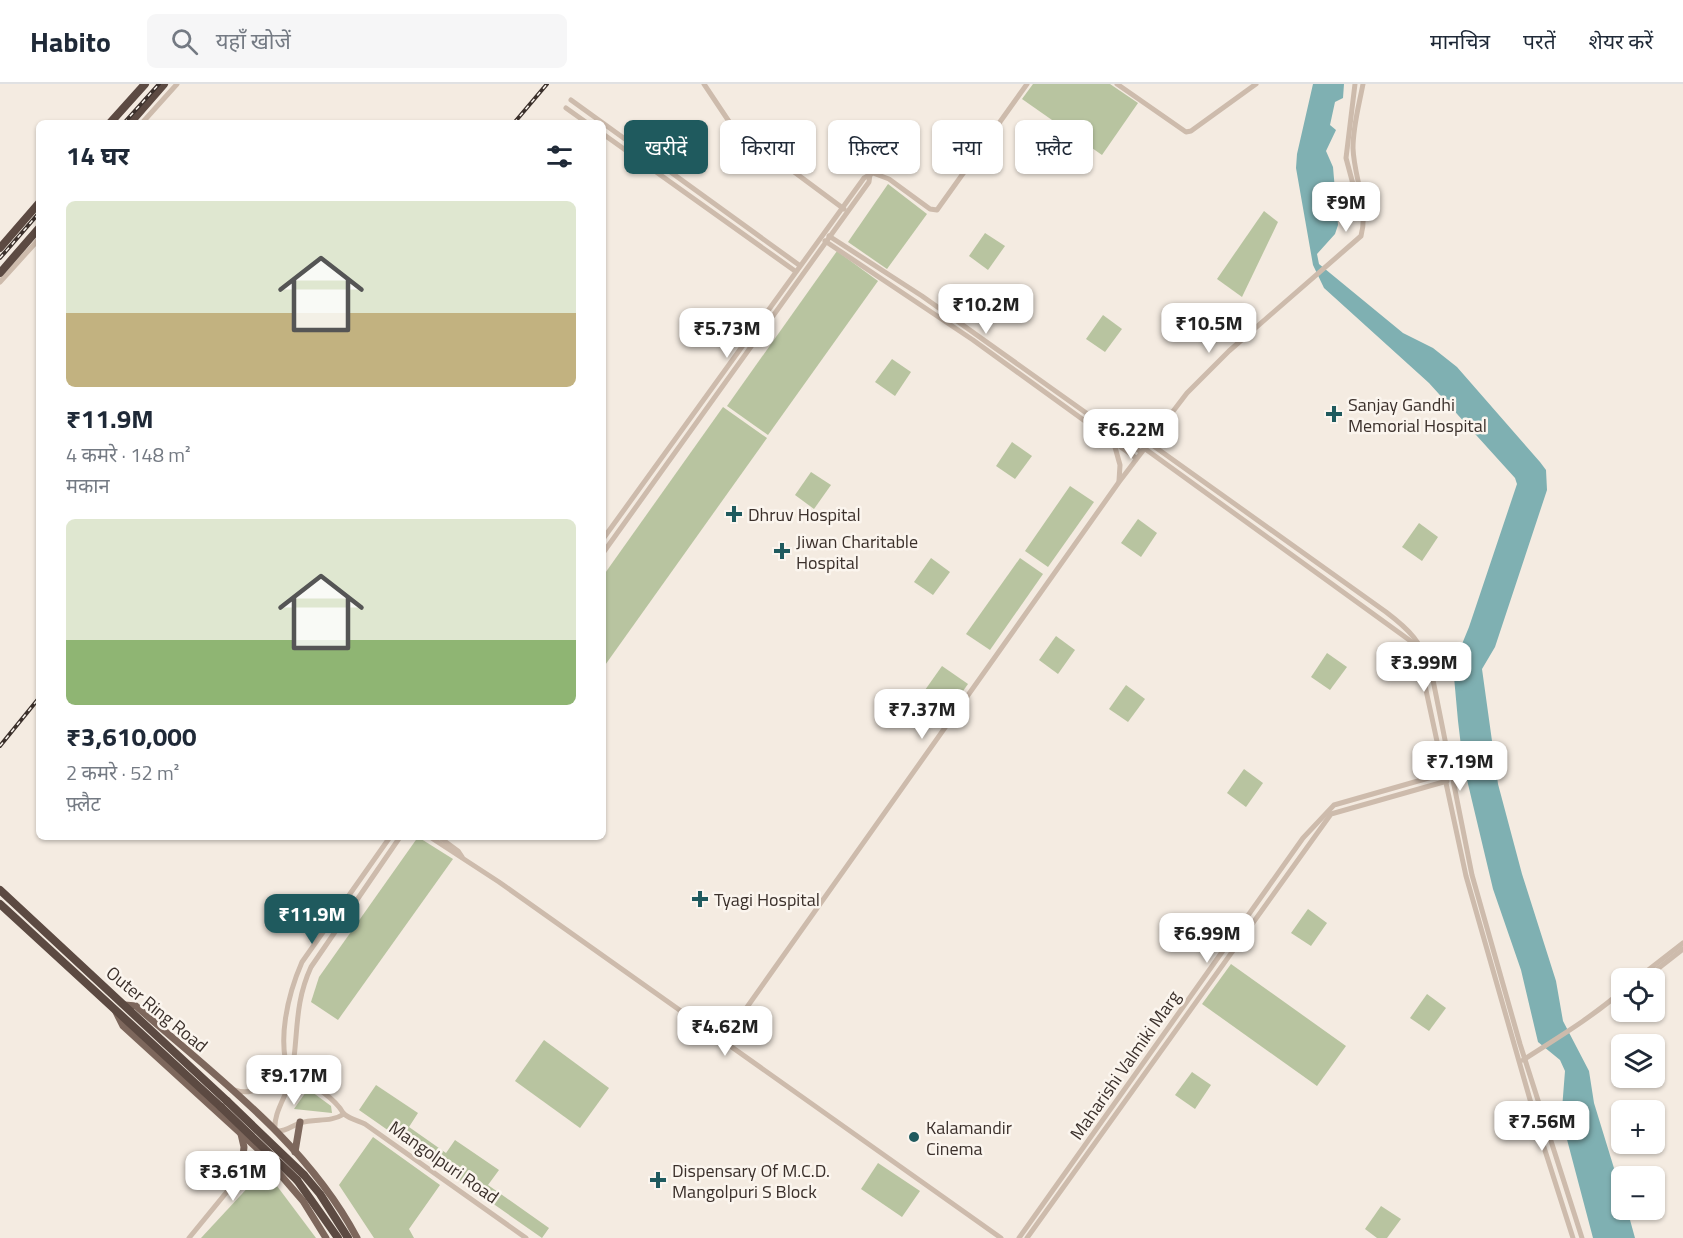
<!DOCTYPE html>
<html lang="hi">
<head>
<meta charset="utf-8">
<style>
  body { margin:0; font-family:"Titillium Web","Noto Sans Devanagari",sans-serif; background:#f6f6f7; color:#1f2937; height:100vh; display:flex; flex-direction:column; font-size:22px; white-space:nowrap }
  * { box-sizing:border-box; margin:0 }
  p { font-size:20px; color:#747a83 }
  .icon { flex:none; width:33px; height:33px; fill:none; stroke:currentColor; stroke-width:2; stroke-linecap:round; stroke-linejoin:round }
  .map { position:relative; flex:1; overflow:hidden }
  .sheet { position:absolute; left:36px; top:36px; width:570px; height:720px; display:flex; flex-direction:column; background:#fff; border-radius:9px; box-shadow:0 2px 4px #0004 }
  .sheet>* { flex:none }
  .hud { position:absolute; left:624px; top:36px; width:570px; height:54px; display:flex; gap:12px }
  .fabs { position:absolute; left:1611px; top:884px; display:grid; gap:12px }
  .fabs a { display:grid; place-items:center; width:54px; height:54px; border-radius:9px; background:#fff; box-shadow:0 2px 4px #0004; font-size:30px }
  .price { position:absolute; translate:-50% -51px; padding:0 14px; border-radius:12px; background:#fff; color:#222; font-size:20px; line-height:39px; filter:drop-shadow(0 2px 3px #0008) }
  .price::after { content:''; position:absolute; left:50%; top:36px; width:18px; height:14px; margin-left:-9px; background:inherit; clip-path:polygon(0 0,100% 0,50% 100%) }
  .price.selected { background:#1f5a5e; color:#fff }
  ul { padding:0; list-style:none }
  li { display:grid; align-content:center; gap:12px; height:318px; padding:0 30px }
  li span { display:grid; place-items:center; height:186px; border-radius:9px; color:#555 }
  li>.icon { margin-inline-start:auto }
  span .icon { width:108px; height:108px; fill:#fffc; stroke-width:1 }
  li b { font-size:26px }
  h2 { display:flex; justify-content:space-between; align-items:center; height:72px; padding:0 30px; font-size:26px }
  .tag { padding:0 21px; border-radius:9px; background:#fff; box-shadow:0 2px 4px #0004; font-size:21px; line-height:54px }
  .tag.selected { background:#1f5a5e; color:#fff }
  header { display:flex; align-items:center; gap:36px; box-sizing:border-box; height:84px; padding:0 30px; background:#fff; border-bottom:2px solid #e0e1e3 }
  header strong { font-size:28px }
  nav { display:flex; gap:33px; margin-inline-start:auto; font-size:21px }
  .search { width:420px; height:54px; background:#f6f6f7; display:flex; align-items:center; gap:15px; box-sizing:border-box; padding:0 21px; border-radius:9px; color:#747a83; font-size:22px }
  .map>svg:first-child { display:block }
</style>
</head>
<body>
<header>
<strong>Habito</strong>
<div class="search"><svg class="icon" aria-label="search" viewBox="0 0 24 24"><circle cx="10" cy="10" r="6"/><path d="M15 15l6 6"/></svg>यहाँ खोजें</div>
<nav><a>मानचित्र</a><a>परतें</a><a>शेयर करें</a></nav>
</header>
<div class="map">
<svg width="1683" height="1154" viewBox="0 0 1683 1154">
  <rect width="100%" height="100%" fill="#f4ebe1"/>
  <!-- green -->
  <g fill="#b8c4a0">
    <polygon points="1033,0 1110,0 1138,19 1102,71 1022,15"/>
    <polygon points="888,100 927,130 887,185 848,158"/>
    <polygon points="1264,127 1278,138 1242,213 1217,195"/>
    <polygon points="985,149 1005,162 988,186 969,172"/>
    <polygon points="837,167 878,197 768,351 727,322"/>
    <polygon points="1103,231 1122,245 1105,268 1086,255"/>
    <polygon points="892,275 911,288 895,312 875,298"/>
    <polygon points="723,323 767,354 603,584 603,492"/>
    <polygon points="1012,358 1032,372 1015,395 996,382"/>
    <polygon points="811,388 831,401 814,425 795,411"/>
    <polygon points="1070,402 1094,418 1048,483 1025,467"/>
    <polygon points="1138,435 1157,449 1141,473 1121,459"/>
    <polygon points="1419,439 1438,453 1422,477 1402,463"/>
    <polygon points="931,474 950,488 933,511 914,498"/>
    <polygon points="1020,474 1043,490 990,566 966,550"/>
    <polygon points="1056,552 1075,566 1058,590 1039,576"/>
    <polygon points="1327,569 1347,583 1330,606 1311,593"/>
    <polygon points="942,582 968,600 939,641 913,623"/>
    <polygon points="1126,601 1145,615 1128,638 1109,625"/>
    <polygon points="1244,685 1263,699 1246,723 1227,709"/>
    <polygon points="418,753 453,775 338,936 311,918 319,893"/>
    <polygon points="1308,825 1327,839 1311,862 1291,849"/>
    <polygon points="1231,880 1346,962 1317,1002 1202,920"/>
    <polygon points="1427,910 1446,924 1429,947 1410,934"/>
    <polygon points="544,956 609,1004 580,1044 515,997"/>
    <polygon points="1192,988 1211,1001 1195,1025 1175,1011"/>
    <polygon points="376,1001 418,1029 409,1043 446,1069 455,1056 499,1086 488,1101 549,1144 542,1154 359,1026"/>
    <polygon points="308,1005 331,1022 332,1029 294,1025"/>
    <polygon points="373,1053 440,1101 409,1145 414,1154 374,1154 339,1101"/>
    <polygon points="878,1079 920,1107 902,1133 861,1105"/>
    <polygon points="264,1092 271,1094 316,1154 201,1154 253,1098"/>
    <polygon points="1381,1122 1401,1135 1387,1154 1377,1154 1365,1145"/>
  </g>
  <!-- water -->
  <polygon fill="#7fb0b2" points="1313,0 1344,0 1343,14 1335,18 1330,41 1336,46 1326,67 1333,83 1338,141 1335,150 1317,170 1319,180 1403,249 1433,264 1457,283 1540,378 1546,386 1547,406 1495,563 1482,585 1498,700 1522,790 1556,897 1563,937 1589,987 1594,1019 1621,1107 1622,1125 1627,1125 1635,1154 1593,1154 1565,1048 1562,1025 1565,987 1560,976 1538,958 1521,886 1493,805 1463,679 1458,637 1453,582 1469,543 1517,400 1515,394 1429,299 1324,204 1313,181 1296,84 1297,70"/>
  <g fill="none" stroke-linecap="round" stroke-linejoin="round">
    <!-- minor -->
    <g stroke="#cdbbac" stroke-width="5">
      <polyline points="704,0 732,42 844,125"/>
      <polyline points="1117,0 1186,48 1191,47 1256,0"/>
      <polyline points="1355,0 1346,74 1361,130"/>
      <polyline points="571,16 799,181"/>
      <polyline points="566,24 587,39"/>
      <polyline points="142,39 177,0"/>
      <polyline points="603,50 795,187"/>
      <polyline points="829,152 922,212 1141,368"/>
      <polyline points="825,157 973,256 1136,374"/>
      <polyline points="0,198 39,155"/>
      <polyline points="1113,356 1120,381 1119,397"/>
      <path d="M1148,358L1386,528C1411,547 1420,557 1431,586L1472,791L1520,960L1582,1154"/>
      <polyline points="1144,364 1412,558 1418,569 1466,792 1541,1054 1573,1154"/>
      <polyline points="603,455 864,94 873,89 889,95 930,125 937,126 1027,0"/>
      <polyline points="603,469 869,98 870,90"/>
      <polyline points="430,753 499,798 1001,1154"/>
      <polyline points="439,753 458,767 462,773"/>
      <polyline points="1638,894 1683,859"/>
      <polyline points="1646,894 1683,865"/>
      <path d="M723,957L1119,398L1187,309L1229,267L1361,152C1369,122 1354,94 1353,64C1353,42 1359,21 1363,0"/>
      <path d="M1523,976C1557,954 1591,934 1622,907"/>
      <path d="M290,992C276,958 288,910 302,878L390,753"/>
      <path d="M235,1006C256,1014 271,993 292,994C306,994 330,1012 339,1023C341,1025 342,1028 344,1030C350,1035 359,1037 365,1040L526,1154"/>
      <path d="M275,1047C273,1028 287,1012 291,994C299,954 293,922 311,883L400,753"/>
      <path d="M276,1047C286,1048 291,1042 300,1039C315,1034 330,1039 344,1030"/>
      <polyline points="189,1154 262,1065"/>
      <polyline points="1019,1154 1303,754 1334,721 1446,689"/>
      <polyline points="1027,1154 1331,730 1447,697"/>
    </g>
    <!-- major -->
    <g stroke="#7d675c" stroke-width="7">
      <path d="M125,921L136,922C215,992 307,1059 357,1154"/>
      <polyline points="115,926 123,942 260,1067 303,1117 326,1154"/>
      <polyline points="241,1050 244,1063 241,1090 275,1084"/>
      <polyline points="295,1068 300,1038"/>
    </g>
    <!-- highway -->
    <g stroke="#5c4a42" stroke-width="8">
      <polyline points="110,39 145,0"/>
      <polyline points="130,39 164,0"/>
      <polyline points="0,164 39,119"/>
      <polyline points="0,189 39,144"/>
      <polyline points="0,806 227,1017"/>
      <polyline points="0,820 221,1023"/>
      <polyline points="304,1091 320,1110 348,1154"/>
      <polyline points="297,1096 338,1154"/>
    </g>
    <defs>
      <g id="rail">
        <polyline points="124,39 159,0"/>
        <polyline points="514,39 547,0"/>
        <polyline points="0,174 39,129"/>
        <polyline points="0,662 39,614"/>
      </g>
    </defs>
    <!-- rail casing -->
    <use href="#rail" stroke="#3b302b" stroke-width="4"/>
    <!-- rail -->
    <use href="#rail" stroke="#fbf5ee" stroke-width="1.5" stroke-dasharray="4.5" stroke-linecap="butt"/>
    <!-- highway-bridge -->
    <g stroke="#5c4a42" stroke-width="8">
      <polyline points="227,1017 304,1091"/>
      <polyline points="221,1023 297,1096"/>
    </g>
  </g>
  <!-- markers -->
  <g fill="#1f5a5e" stroke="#fbf5ee" stroke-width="2">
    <path d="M1331 321h6v6h6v6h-6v6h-6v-6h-6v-6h6z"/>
    <path d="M731 421h6v6h6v6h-6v6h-6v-6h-6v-6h6z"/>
    <path d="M779 458h6v6h6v6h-6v6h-6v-6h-6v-6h6z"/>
    <path d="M697 806h6v6h6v6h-6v6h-6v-6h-6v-6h6z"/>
    <circle cx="914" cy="1053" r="6"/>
    <path d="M655 1087h6v6h6v6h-6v6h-6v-6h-6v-6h6z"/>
  </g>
  <g text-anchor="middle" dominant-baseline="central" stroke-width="5" stroke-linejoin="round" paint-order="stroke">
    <!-- poi labels -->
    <g font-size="18" fill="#3b302b" stroke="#fbf5ee" text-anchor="start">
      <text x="1348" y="320">Sanjay Gandhi<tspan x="1348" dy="21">Memorial Hospital</tspan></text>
      <text x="748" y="430">Dhruv Hospital</text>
      <text x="796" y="457">Jiwan Charitable<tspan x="796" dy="21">Hospital</tspan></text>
      <text x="714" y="815">Tyagi Hospital</text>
      <text x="926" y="1043">Kalamandir<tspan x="926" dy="21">Cinema</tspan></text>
      <text x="672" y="1086">Dispensary Of M.C.D.<tspan x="672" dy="21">Mangolpuri S Block</tspan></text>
    </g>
    <!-- street labels -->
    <g font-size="18" fill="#3b302b" stroke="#fbf5ee">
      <text transform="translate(157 925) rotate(39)">Outer Ring Road</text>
      <text transform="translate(1125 981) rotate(-55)">Maharishi Valmiki Marg</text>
      <text transform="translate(444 1078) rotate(35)">Mangolpuri Road</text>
    </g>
  </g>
</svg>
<div class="fabs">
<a><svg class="icon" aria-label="locate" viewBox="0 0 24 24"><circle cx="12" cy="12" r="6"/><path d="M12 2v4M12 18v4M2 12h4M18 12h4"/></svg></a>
<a><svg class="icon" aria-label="layers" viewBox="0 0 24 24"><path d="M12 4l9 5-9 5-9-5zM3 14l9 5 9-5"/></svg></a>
<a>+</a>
<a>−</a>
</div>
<b class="price" style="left:1346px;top:149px">₹9M</b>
<b class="price" style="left:986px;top:251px">₹10.2M</b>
<b class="price" style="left:1209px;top:270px">₹10.5M</b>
<b class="price" style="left:727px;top:275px">₹5.73M</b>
<b class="price" style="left:1131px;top:376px">₹6.22M</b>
<b class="price" style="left:1424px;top:609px">₹3.99M</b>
<b class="price" style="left:922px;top:656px">₹7.37M</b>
<b class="price" style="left:1460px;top:708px">₹7.19M</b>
<b class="price selected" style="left:312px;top:861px">₹11.9M</b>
<b class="price" style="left:1207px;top:880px">₹6.99M</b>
<b class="price" style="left:725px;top:973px">₹4.62M</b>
<b class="price" style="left:294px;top:1022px">₹9.17M</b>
<b class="price" style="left:1542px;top:1068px">₹7.56M</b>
<b class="price" style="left:233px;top:1118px">₹3.61M</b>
<div class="hud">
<a class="tag selected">खरीदें</a>
<a class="tag">किराया</a>
<a class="tag">फ़िल्टर</a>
<a class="tag">नया</a>
<a class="tag">फ़्लैट</a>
</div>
<section class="sheet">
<h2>14 घर<svg class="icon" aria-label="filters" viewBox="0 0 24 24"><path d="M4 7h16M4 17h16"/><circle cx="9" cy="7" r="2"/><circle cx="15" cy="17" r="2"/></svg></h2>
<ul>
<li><span style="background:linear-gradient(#dfe7d0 60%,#c2b280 0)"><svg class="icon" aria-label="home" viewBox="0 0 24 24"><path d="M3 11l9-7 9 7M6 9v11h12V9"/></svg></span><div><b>₹11.9M</b><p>4 कमरे · 148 m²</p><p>मकान</p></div></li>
<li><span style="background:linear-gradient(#dfe7d0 65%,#8fb573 0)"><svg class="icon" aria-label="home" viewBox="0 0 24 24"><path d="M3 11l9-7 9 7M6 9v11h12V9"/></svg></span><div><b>₹3,610,000</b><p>2 कमरे · 52 m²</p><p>फ़्लैट</p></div></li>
</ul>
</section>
</div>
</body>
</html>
